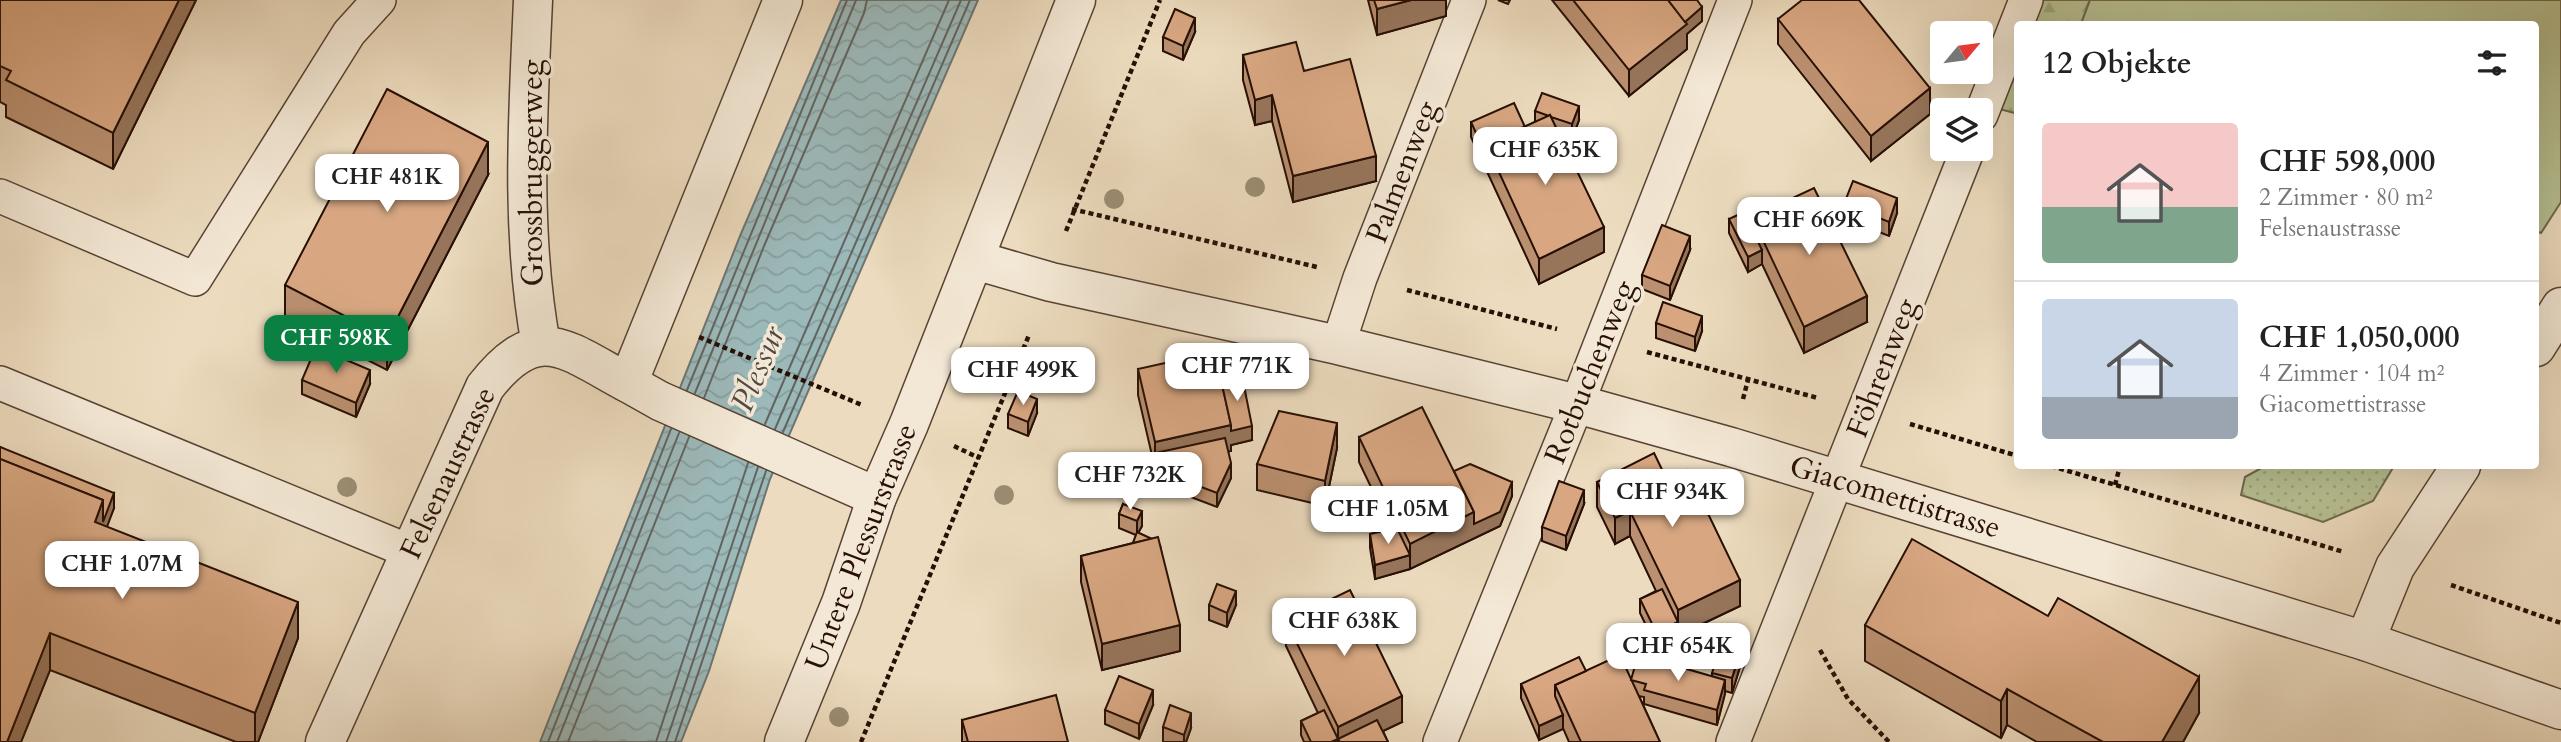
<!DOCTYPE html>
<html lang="de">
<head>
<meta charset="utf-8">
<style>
  body { margin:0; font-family:Cardo,serif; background:#f6f6f6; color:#222; height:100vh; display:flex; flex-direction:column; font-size:26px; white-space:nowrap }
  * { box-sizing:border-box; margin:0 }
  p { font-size:23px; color:#767676 }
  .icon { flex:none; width:38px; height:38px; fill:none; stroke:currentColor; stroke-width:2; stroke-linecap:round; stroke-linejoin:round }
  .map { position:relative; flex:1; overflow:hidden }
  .sheet { position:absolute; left:2014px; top:21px; width:525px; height:448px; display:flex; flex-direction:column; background:#fff; border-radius:7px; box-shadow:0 7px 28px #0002 }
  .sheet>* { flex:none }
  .needle { width:46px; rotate:61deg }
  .tools { position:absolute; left:1930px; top:21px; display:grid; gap:14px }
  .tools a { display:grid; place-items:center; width:63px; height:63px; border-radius:7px; background:#fff; box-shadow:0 7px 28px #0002; font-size:35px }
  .price { position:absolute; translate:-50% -60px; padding:0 16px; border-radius:14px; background:#fff; color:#222; font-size:23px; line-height:46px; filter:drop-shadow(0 2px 4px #0008) }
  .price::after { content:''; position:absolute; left:50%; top:42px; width:21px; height:16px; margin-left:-10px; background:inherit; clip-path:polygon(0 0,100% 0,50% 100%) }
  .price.on { background:#0b8043; color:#fff }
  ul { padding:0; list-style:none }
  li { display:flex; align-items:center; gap:21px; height:175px; padding:0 28px }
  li+li { border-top:2px solid #e0e0e0 }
  li span { display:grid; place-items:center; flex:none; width:196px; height:140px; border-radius:7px; color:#555 }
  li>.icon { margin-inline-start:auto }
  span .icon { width:84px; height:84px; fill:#fffc; stroke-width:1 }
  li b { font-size:30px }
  h2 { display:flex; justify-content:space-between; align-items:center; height:84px; padding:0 28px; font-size:30px }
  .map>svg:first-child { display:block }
</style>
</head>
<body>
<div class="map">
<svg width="2561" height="742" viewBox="0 0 2561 742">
  <defs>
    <pattern id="forest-firs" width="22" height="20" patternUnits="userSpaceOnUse" patternTransform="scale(1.75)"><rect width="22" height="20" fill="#b7c092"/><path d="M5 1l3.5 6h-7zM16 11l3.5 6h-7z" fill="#9da47c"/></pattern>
    <pattern id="park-dots" width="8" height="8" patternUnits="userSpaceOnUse" patternTransform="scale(1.75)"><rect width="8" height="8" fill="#b7c092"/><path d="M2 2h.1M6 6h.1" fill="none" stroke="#9da47c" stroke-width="1.8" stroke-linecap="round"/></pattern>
    <pattern id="water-waves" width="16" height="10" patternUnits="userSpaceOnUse" patternTransform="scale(1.75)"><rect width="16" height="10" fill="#9cb9ba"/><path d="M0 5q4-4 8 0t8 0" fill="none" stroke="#869e9e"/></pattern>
  </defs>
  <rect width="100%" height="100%" fill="#ecdbbe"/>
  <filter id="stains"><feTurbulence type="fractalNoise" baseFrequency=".00286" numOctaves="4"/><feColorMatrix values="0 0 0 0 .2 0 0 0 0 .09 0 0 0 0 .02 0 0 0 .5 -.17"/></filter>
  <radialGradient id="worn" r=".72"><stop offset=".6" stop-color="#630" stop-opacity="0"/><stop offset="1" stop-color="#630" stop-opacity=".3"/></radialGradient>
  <!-- forest -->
  <g fill="url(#forest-firs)" stroke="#6f684c" stroke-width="2">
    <polygon points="2040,0 2090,0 2081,24 2030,24"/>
    <polygon points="2018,54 2018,114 1996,108"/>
  </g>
  <!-- park -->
  <polygon fill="url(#park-dots)" stroke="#6f684c" stroke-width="2" points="2265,466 2394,466 2373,501 2323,522 2241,495 2245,477"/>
  <!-- pitch -->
  <polygon fill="#b7c092" stroke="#6f684c" stroke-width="2" points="2090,0 2561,0 2561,202 2541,233 2536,231 2536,24 2081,24"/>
  <!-- water -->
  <polygon fill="url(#water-waves)" stroke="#6d7572" stroke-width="2" points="841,0 978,0 770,479 709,671 681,742 540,742 740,236"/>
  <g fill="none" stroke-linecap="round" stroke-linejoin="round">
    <!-- shore -->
    <g stroke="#626460" stroke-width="2">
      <polyline points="687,390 847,0"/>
      <polyline points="695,393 856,0"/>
      <polyline points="704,398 764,246 864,13 867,0"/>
      <polyline points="765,424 949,0"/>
      <polyline points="775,429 961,0"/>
      <polyline points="783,432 970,0"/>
      <polyline points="548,742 671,429"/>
      <polyline points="557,742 679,433"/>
      <polyline points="568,742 689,437"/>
      <polyline points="656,742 748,463"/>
      <polyline points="666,742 758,467"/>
      <polyline points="675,742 766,471"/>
    </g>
    <defs>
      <g id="lane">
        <polyline points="1981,115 2026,0"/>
        <polyline points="0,196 195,279 349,33 379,0"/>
        <polyline points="1338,345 1360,278 1469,0"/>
        <polyline points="0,383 411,552"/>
        <polyline points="1440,742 1577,404 1735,0"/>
        <polyline points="1733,742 1968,149"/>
      </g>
      <g id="street">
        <path d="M533,0C528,115 520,231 541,345"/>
        <polyline points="975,260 1051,282 1338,345 1577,404 1731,447 2365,641 2561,710"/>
        <polyline points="2536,347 2561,307"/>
        <polyline points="628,383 660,401 877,497"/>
        <polyline points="2365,641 2395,567 2461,466"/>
        <path d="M325,742L485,387C538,319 566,350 628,383L783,0"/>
        <polyline points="784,742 841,603 877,497 909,424 1076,0"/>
      </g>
    </defs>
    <!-- lane casing -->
    <use href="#lane" stroke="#584233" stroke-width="36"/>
    <!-- street casing -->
    <use href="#street" stroke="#584233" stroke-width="41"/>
    <!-- path -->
    <g stroke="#270f05" stroke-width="4.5" stroke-dasharray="5 3.5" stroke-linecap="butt">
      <polyline points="1072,209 1317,267"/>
      <polyline points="1066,231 1160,0"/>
      <polyline points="1407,290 1557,329"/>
      <polyline points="699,337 862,405"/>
      <polyline points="1647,352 1818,398"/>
      <polyline points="1743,399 1748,380"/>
      <polyline points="1910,424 2018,456"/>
      <polyline points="954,446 979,458"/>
      <polyline points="2051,466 2344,552"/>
      <polyline points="2115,485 2120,466"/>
      <polyline points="2451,585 2561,623"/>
      <polyline points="1820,650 1848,699 1889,742"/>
      <polyline points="861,742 1029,335"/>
    </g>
    <!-- lane -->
    <use href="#lane" stroke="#f3e8d5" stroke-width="33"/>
    <!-- street -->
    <use href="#street" stroke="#f3e8d5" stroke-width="38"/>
  </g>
  <!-- trees -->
  <g fill="#9b8d73">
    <circle cx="1255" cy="187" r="10"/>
    <circle cx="1114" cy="199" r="10"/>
    <circle cx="347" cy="487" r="10"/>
    <circle cx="1004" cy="495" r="10"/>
    <circle cx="839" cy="717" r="10"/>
  </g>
  <!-- wall -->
  <g fill="#ba9070" stroke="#270f05" stroke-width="2">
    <polygon points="0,0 196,0 113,169 6,117 6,105 0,102"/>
    <polygon points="1368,0 1446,0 1446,16 1377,35"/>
    <polygon points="1498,0 1510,0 1508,4"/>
    <polygon points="1552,0 1697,0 1702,21 1687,34 1687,49 1629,96"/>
    <polygon points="1778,19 1930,114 1871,161 1778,44"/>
    <polygon points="1195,32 1183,60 1163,51 1163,37"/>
    <polygon points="1243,55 1304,71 1376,181 1293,202 1272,121 1255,125 1243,80"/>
    <polygon points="1535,111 1579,120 1572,139 1559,134 1604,252 1539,284 1471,137 1471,122 1525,127 1535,122"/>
    <polygon points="488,175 387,370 285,318 285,285"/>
    <polygon points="1844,204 1897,213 1889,236 1844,218"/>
    <polygon points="1752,217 1867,322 1804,353 1762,264 1748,272 1729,233 1729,219 1752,228"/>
    <polygon points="1690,250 1670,300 1642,289 1642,275"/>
    <polygon points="1656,323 1702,331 1695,351 1656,338"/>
    <polygon points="1138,369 1221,380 1252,440 1231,445 1231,451 1228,451 1231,478 1217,507 1154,483 1154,464 1138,395"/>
    <polygon points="302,380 370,384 356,417 302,394"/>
    <polygon points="1037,413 1028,436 1008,428 1008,414"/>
    <polygon points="1359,437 1454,471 1512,496 1500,526 1410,569 1375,579 1370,548 1370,534 1391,529 1359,462"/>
    <polygon points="0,447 114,508 106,527 298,638 258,742 236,742 50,670 21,742 0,742"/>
    <polygon points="1337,448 1325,506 1257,490 1257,464"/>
    <polygon points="1667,480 1740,606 1656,646 1640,613 1640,599 1656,591 1630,536 1615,544 1597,507 1597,482"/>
    <polygon points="1123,504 1142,526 1138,533 1160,545 1180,651 1102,670 1081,582 1081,556 1133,543 1136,535 1119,528 1119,514"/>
    <polygon points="1584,504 1566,550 1542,541 1542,527"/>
    <polygon points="1209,605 1236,605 1227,627 1209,620"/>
    <polygon points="1286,621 1402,722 1383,731 1388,742 1304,742 1301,735 1301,721 1318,713 1286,646"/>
    <polygon points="1865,625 2199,713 2183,742 2037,742 2007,725 2001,738 1865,661"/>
    <polygon points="1744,654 1732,693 1725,691 1717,725 1644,704 1644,697 1639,696 1660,742 1569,742 1563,728 1539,740 1521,698 1521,684 1712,676 1712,673"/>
    <polygon points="1153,705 1139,739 1105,724 1105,710"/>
    <polygon points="962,720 1068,742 962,742"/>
    <polygon points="1163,727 1191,728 1186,742 1163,742"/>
  </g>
  <!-- shaded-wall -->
  <g fill="#97755b" stroke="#270f05" stroke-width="2">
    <polygon points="179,0 196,0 113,169 113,133"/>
    <polygon points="1411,0 1446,0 1446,16 1377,35 1377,9"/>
    <polygon points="1702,7 1702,21 1687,34 1687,49 1629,96 1629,70"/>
    <polygon points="1195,18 1195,32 1183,60 1183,46"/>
    <polygon points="1930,88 1930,114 1871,161 1871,136"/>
    <polygon points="1272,95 1272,121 1255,125 1255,100"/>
    <polygon points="1579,106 1579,120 1572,139 1572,124"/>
    <polygon points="488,142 488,175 387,370 387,338"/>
    <polygon points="1376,156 1376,181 1293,202 1293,176"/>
    <polygon points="1897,198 1897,213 1889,236 1889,222"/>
    <polygon points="1604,227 1604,252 1539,284 1539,259"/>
    <polygon points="1690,236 1690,250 1670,300 1670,286"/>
    <polygon points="1762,250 1762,264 1748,272 1748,257"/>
    <polygon points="1867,296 1867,322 1804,353 1804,327"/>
    <polygon points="1702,316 1702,331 1695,351 1695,337"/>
    <polygon points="370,370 370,384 356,417 356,403"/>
    <polygon points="1037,399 1037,413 1028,436 1028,422"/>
    <polygon points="1337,423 1337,448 1325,506 1325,481"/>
    <polygon points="1231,425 1252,426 1252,440 1231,445 1231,451 1155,468 1155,442"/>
    <polygon points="1231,463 1231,478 1217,507 1217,493"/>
    <polygon points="1512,482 1512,496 1500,526 1410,569 1410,544"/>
    <polygon points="1584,490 1584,504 1566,550 1566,536"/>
    <polygon points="114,493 114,508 95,559 95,522 103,500"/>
    <polygon points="1142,511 1142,526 1137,535 1137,521"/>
    <polygon points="1630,511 1630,536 1615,544 1615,518"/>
    <polygon points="1410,555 1410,569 1375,579 1375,565"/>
    <polygon points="1740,580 1740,606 1656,646 1656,632 1678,622 1678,610"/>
    <polygon points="1236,591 1236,605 1227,627 1227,613"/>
    <polygon points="298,602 298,638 258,742 255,742 255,713"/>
    <polygon points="1180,625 1180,651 1102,670 1102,644"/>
    <polygon points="50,633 50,670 21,742 7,742"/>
    <polygon points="1744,640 1744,654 1732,693 1732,678"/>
    <polygon points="2199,677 2199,713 2183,742 2162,742"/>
    <polygon points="1725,680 1725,694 1717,725 1717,710"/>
    <polygon points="2007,689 2007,725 2001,738 2001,701"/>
    <polygon points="1153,690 1153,705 1139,739 1139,724"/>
    <polygon points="1402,696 1402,722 1360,742 1338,739 1338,742 1331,742 1338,739 1338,727"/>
    <polygon points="1191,713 1191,728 1186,742 1184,742 1184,735"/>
    <polygon points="1563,715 1563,729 1539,740 1539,726"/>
  </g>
  <!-- building -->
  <g fill="#d8a782" stroke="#270f05" stroke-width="2">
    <polygon points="0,0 179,0 113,133 6,80 11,71 0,66"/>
    <polygon points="1374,0 1411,0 1377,9"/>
    <polygon points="1573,0 1668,0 1687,24 1629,70"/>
    <polygon points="1668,0 1697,0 1702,7 1685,22"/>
    <polygon points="1802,0 1859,0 1930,88 1871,136 1778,19"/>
    <polygon points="1175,9 1195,18 1183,46 1163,37"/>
    <polygon points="1296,42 1304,71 1350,59 1376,156 1293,176 1272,95 1255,100 1243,55"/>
    <polygon points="387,89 488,142 387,338 285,285"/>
    <polygon points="1542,93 1579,106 1572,124 1551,117 1550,115 1549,116 1535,111"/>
    <polygon points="1514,103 1525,127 1486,144 1486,155 1471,122"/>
    <polygon points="1550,115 1604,227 1539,259 1486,144"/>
    <polygon points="1853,181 1897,198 1889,222 1844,204"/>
    <polygon points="1814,188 1867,296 1804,327 1752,217"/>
    <polygon points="1744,212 1762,250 1748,257 1729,219"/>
    <polygon points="1662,225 1690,236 1670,286 1642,275"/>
    <polygon points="1663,302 1702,316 1695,337 1656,323"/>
    <polygon points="316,347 370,370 356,403 302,380"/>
    <polygon points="1215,352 1231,425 1155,442 1138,369"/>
    <polygon points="1242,376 1252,426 1231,431 1231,425 1221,380"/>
    <polygon points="1018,391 1037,399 1028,422 1008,414"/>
    <polygon points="1422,407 1474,512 1410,544 1359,437"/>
    <polygon points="1279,411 1337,423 1325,481 1257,464"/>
    <polygon points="1225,438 1231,463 1217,493 1154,469 1155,453"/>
    <polygon points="0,447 114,493 103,522 103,500 0,459"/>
    <polygon points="1654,453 1667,480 1687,470 1740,580 1678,610 1630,511 1615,518 1597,482"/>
    <polygon points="0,459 103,500 95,522 298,602 255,713 50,633 7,742 0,742"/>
    <polygon points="1470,464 1512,482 1500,512 1474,524 1474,512 1454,471"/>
    <polygon points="1559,481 1584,490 1566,536 1542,527"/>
    <polygon points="1123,504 1142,511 1137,521 1119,514"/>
    <polygon points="1397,528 1410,555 1375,565 1370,534"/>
    <polygon points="1137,532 1152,539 1133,543"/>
    <polygon points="1158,537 1180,625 1102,644 1081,556"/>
    <polygon points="1912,539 2048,616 2058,598 2199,677 2162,742 2103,742 2007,689 2001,701 1865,625"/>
    <polygon points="1217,584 1236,591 1227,613 1209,605"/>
    <polygon points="1662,589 1678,622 1656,632 1640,599"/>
    <polygon points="1350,590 1402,696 1338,727 1286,621"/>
    <polygon points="1725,634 1744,640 1732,678 1712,673"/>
    <polygon points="1620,655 1660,742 1581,742 1555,685"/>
    <polygon points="1638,655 1725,680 1717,710 1644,690 1646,684 1631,680"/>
    <polygon points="1579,657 1586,671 1555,685 1555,696 1563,715 1539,726 1521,684"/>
    <polygon points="1119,676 1153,690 1139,724 1105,710"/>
    <polygon points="1056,695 1068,742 968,742 962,720"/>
    <polygon points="1170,705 1191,713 1184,735 1163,727"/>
    <polygon points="1324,710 1338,739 1331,742 1311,742 1301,721"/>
    <polygon points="1377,720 1388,742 1340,742 1338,739"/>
  </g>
  <g text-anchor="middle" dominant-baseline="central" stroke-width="7" stroke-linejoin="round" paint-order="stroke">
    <!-- street labels -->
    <g font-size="30" fill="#270f05" stroke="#f3e8d5">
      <text transform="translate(1402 172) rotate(-69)">Palmenweg</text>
      <text transform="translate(532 173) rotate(-90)">Grossbruggerweg</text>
      <text transform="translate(1882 368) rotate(-69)">Föhrenweg</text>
      <text transform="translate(1590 372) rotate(-68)">Rotbuchenweg</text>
      <text transform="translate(448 473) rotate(-65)">Felsenaustrasse</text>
      <text transform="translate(1895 497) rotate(17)">Giacomettistrasse</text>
      <text transform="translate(861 547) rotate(-69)">Untere Plessurstrasse</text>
    </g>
    <!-- water labels -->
    <g font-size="32" font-style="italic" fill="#504a44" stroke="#f3e8d5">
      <text transform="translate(758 369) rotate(-67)">Plessur</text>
    </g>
  </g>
  <rect width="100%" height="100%" filter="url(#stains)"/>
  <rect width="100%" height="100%" fill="url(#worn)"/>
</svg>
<div class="tools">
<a><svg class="needle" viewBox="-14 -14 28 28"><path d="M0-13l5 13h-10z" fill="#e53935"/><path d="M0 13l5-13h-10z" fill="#767676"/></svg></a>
<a><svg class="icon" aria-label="layers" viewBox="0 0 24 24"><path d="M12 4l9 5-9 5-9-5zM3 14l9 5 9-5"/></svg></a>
</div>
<b class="price" style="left:1545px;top:187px">CHF 635K</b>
<b class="price" style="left:387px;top:214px">CHF 481K</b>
<b class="price" style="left:1809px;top:257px">CHF 669K</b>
<b class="price on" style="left:336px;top:375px">CHF 598K</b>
<b class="price" style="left:1237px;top:403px">CHF 771K</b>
<b class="price" style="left:1023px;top:407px">CHF 499K</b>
<b class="price" style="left:1130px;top:512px">CHF 732K</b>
<b class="price" style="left:1672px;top:529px">CHF 934K</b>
<b class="price" style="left:1388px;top:546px">CHF 1.05M</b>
<b class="price" style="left:122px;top:601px">CHF 1.07M</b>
<b class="price" style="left:1344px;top:658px">CHF 638K</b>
<b class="price" style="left:1678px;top:683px">CHF 654K</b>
<section class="sheet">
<h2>12 Objekte<svg class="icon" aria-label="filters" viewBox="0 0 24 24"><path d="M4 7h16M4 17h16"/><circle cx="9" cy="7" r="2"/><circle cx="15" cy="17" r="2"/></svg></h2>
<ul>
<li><span style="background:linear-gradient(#f6c9c9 60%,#7fa58c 0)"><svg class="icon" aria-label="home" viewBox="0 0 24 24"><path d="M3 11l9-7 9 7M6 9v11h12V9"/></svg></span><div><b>CHF 598,000</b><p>2 Zimmer · 80 m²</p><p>Felsenaustrasse</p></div></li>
<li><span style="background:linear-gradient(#c9d6e8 70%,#9aa5b1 0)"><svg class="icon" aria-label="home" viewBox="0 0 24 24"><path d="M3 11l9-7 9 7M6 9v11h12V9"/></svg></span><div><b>CHF 1,050,000</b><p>4 Zimmer · 104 m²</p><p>Giacomettistrasse</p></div></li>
</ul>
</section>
</div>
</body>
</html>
